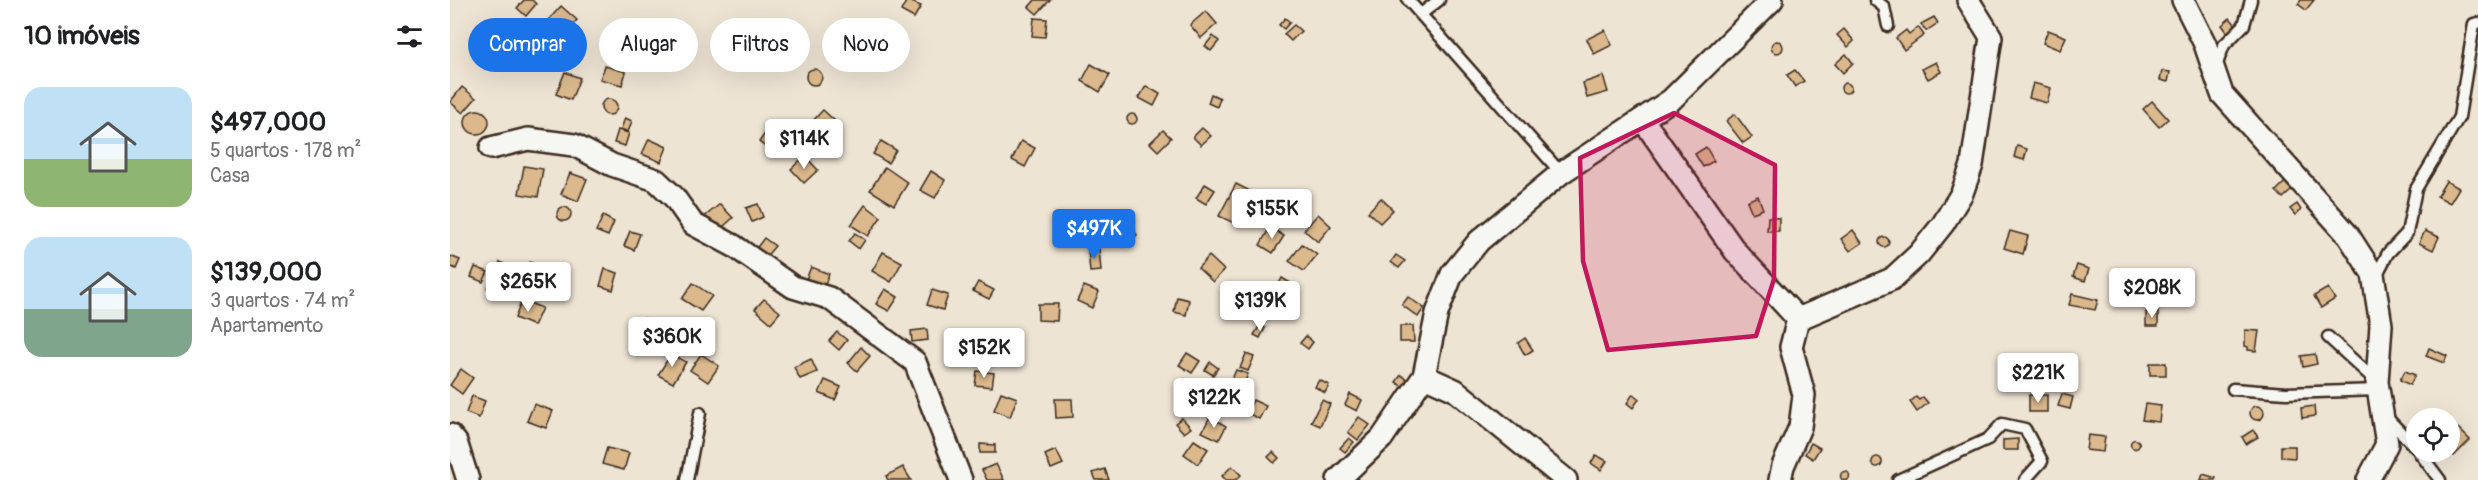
<!DOCTYPE html>
<html lang="pt">
<head>
<meta charset="utf-8">
<style>
  body { margin:0; font-family:Pangolin,sans-serif; background:#f6f6f6; color:#202124; height:100vh; display:flex; flex-direction:column; font-size:22px; white-space:nowrap }
  * { box-sizing:border-box; margin:0 }
  p { font-size:20px; color:#757577 }
  .icon { flex:none; width:33px; height:33px; fill:none; stroke:currentColor; stroke-width:2; stroke-linecap:round; stroke-linejoin:round }
  .map { position:relative; flex:1; overflow:hidden }
  .panel { display:flex; flex-direction:column; background:#fff; width:450px }
  .panel>* { flex:none }
  .banner { position:absolute; left:18px; top:18px; width:570px; height:54px; display:flex; gap:12px }
  .buttons { position:absolute; left:1956px; top:408px; display:grid; gap:12px }
  .buttons a { display:grid; place-items:center; width:54px; height:54px; border-radius:50%; background:#fff; box-shadow:0 6px 24px #0002; font-size:30px }
  .price { position:absolute; translate:-50% -51px; padding:0 14px; border-radius:6px; background:#fff; color:#222; font-size:20px; line-height:39px; filter:drop-shadow(0 2px 3px #0008) }
  .price::after { content:''; position:absolute; left:50%; top:36px; width:18px; height:14px; margin-left:-9px; background:inherit; clip-path:polygon(0 0,100% 0,50% 100%) }
  .price.selected { background:#1a73e8; color:#fff }
  ul { padding:0; list-style:none }
  li { display:flex; align-items:center; gap:18px; height:150px; padding:0 24px }
  li span { display:grid; place-items:center; flex:none; width:168px; height:120px; border-radius:18px; color:#555 }
  li>.icon { margin-inline-start:auto }
  span .icon { width:72px; height:72px; fill:#fffc; stroke-width:1 }
  li b { font-size:26px }
  h2 { display:flex; justify-content:space-between; align-items:center; height:72px; padding:0 24px; font-size:26px }
  .chip { padding:0 21px; border-radius:27px; background:#fff; box-shadow:0 6px 24px #0002; font-size:21px; line-height:54px }
  .chip.selected { background:#1a73e8; color:#fff }
  main { display:flex; flex:1; min-height:0 }
  .map>svg:first-child { display:block }
</style>
</head>
<body>
<main>
<section class="panel">
<h2>10 imóveis<svg class="icon" aria-label="filters" viewBox="0 0 24 24"><path d="M4 7h16M4 17h16"/><circle cx="9" cy="7" r="2"/><circle cx="15" cy="17" r="2"/></svg></h2>
<ul>
<li><span style="background:linear-gradient(#bfe0f5 60%,#8fb573 0)"><svg class="icon" aria-label="home" viewBox="0 0 24 24"><path d="M3 11l9-7 9 7M6 9v11h12V9"/></svg></span><div><b>$497,000</b><p>5 quartos · 178 m²</p><p>Casa</p></div></li>
<li><span style="background:linear-gradient(#bfe0f5 60%,#7fa58c 0)"><svg class="icon" aria-label="home" viewBox="0 0 24 24"><path d="M3 11l9-7 9 7M6 9v11h12V9"/></svg></span><div><b>$139,000</b><p>3 quartos · 74 m²</p><p>Apartamento</p></div></li>
</ul>
</section>
<div class="map">
<svg width="2028" height="480" viewBox="0 0 2028 480">
  <rect width="100%" height="100%" fill="#eee4d4"/>
  <filter id="ink" filterUnits="userSpaceOnUse"><feTurbulence type="fractalNoise" baseFrequency=".0167" numOctaves="2"/><feDisplacementMap in="SourceGraphic" scale="12" xChannelSelector="R" yChannelSelector="G"/><feConvolveMatrix kernelMatrix="1 2 1 2 8 2 1 2 1" color-interpolation-filters="sRGB"/></filter>
  <g filter="url(#ink)">
    <!-- building -->
    <g fill="#dbb98d" stroke="#3b2a1e" stroke-width="1.5">
      <polygon points="74,0 82,0 86,4 76,16 67,8"/>
      <polygon points="457,0 471,6 464,18 451,11"/>
      <polygon points="585,0 600,0 587,14 579,7"/>
      <polygon points="1851,0 1864,0 1856,10 1848,4"/>
      <polygon points="111,6 127,20 112,37 96,23"/>
      <polygon points="756,11 767,24 751,38 740,25"/>
      <polygon points="1484,17 1488,23 1476,31 1471,24"/>
      <polygon points="584,18 597,19 595,37 582,36"/>
      <polygon points="835,18 840,22 834,29 829,25"/>
      <polygon points="1780,18 1786,25 1778,33 1772,25"/>
      <polygon points="844,25 851,31 841,41 834,34"/>
      <polygon points="1468,27 1474,35 1454,50 1446,38 1456,30 1459,34"/>
      <polygon points="1394,29 1404,41 1398,47 1387,35"/>
      <polygon points="1155,30 1162,45 1144,54 1137,39"/>
      <polygon points="1598,30 1616,37 1610,50 1593,43"/>
      <polygon points="763,36 769,41 761,51 755,46"/>
      <circle cx="1327" cy="47" r="6"/>
      <polygon points="1396,54 1403,63 1393,73 1385,64"/>
      <polygon points="1486,62 1491,72 1478,79 1472,69"/>
      <polygon points="641,64 660,75 650,92 632,81"/>
      <polygon points="155,66 176,72 172,85 150,79"/>
      <circle cx="364" cy="77" r="8"/>
      <polygon points="1345,70 1354,81 1345,87 1337,75"/>
      <polygon points="1712,71 1720,72 1718,82 1710,80"/>
      <polygon points="115,72 130,78 121,100 106,94"/>
      <polygon points="1153,76 1158,92 1137,98 1133,83"/>
      <circle cx="1396" cy="88" r="5"/>
      <polygon points="1583,83 1601,88 1597,103 1579,98"/>
      <polygon points="696,86 710,94 704,106 689,98"/>
      <polygon points="12,87 26,98 13,113 0,102"/>
      <polygon points="761,94 770,98 767,107 758,103"/>
      <circle cx="159" cy="107" r="8"/>
      <polygon points="1702,101 1718,119 1709,127 1693,109"/>
      <circle cx="27" cy="122" r="12"/>
      <polygon points="373,110 385,121 371,136 359,125"/>
      <circle cx="682" cy="119" r="5"/>
      <polygon points="1285,114 1302,137 1293,143 1276,121"/>
      <polygon points="175,118 182,121 178,132 171,129"/>
      <polygon points="752,128 761,136 751,145 743,137"/>
      <polygon points="168,130 179,133 175,146 164,143"/>
      <polygon points="713,130 721,138 708,151 700,143"/>
      <polygon points="316,132 329,142 321,151 309,142"/>
      <polygon points="199,139 217,147 211,162 192,154"/>
      <polygon points="431,141 446,150 438,163 423,154"/>
      <polygon points="571,141 585,148 575,167 562,160"/>
      <polygon points="1567,146 1577,149 1574,160 1564,157"/>
      <polygon points="1256,147 1264,161 1253,167 1245,154"/>
      <polygon points="355,156 368,170 354,183 341,169"/>
      <polygon points="74,166 93,169 88,197 69,194"/>
      <polygon points="435,167 458,183 444,205 420,190"/>
      <polygon points="481,171 495,180 485,198 470,190"/>
      <polygon points="120,173 137,179 128,201 111,194"/>
      <polygon points="1996,181 2009,188 2000,203 1987,196"/>
      <polygon points="1835,182 1842,190 1833,198 1826,191"/>
      <polygon points="755,184 765,190 756,204 746,198"/>
      <polygon points="786,184 802,192 786,224 769,216"/>
      <polygon points="1308,196 1313,209 1302,213 1297,201"/>
      <polygon points="931,198 943,210 930,223 918,212"/>
      <polygon points="270,204 283,218 266,233 253,218"/>
      <polygon points="308,204 313,217 302,222 296,208"/>
      <polygon points="1847,204 1851,210 1845,215 1840,209"/>
      <polygon points="415,205 431,217 418,236 401,225"/>
      <circle cx="114" cy="214" r="7"/>
      <polygon points="868,214 881,226 868,242 854,230"/>
      <polygon points="153,216 164,222 158,236 146,231"/>
      <polygon points="1318,217 1329,218 1329,231 1317,231"/>
      <polygon points="681,227 687,235 673,247 667,239"/>
      <polygon points="820,227 834,236 823,253 810,245"/>
      <polygon points="1403,230 1412,243 1400,251 1391,239"/>
      <polygon points="180,231 190,234 184,250 174,246"/>
      <polygon points="1560,231 1578,236 1573,254 1554,248"/>
      <polygon points="1975,231 1989,237 1983,250 1969,243"/>
      <polygon points="405,233 415,240 409,249 399,241"/>
      <circle cx="1434" cy="242" r="5"/>
      <polygon points="314,238 325,246 315,258 305,250"/>
      <polygon points="852,244 867,255 854,271 839,261"/>
      <polygon points="649,249 651,271 640,272 638,250"/>
      <polygon points="433,252 452,262 441,282 422,271"/>
      <polygon points="946,255 955,261 949,268 941,262"/>
      <polygon points="0,256 10,260 6,269 0,266"/>
      <polygon points="759,256 774,270 763,282 748,268"/>
      <polygon points="50,262 60,267 56,276 46,271"/>
      <polygon points="80,262 94,270 88,281 73,273"/>
      <polygon points="1627,265 1639,269 1635,281 1623,277"/>
      <polygon points="25,267 38,272 33,282 21,277"/>
      <polygon points="361,267 379,274 373,290 355,282"/>
      <polygon points="155,269 168,273 163,290 150,286"/>
      <polygon points="44,272 59,279 51,295 37,288"/>
      <polygon points="832,278 847,287 840,300 825,291"/>
      <polygon points="528,282 544,290 539,299 523,291"/>
      <polygon points="243,283 262,296 251,311 232,299"/>
      <polygon points="634,286 649,292 642,308 627,301"/>
      <polygon points="1878,288 1885,299 1871,308 1864,296"/>
      <polygon points="435,289 448,297 439,311 426,304"/>
      <polygon points="482,290 498,295 493,310 477,305"/>
      <polygon points="1622,294 1648,300 1645,310 1619,305"/>
      <polygon points="727,297 739,300 736,315 724,312"/>
      <polygon points="958,297 974,308 968,317 952,305"/>
      <polygon points="314,299 330,312 321,323 305,309"/>
      <polygon points="72,300 92,308 84,326 65,318"/>
      <polygon points="588,304 608,304 607,321 588,320"/>
      <rect x="1696" y="312" width="12" height="14"/>
      <polygon points="194,318 213,328 202,345 184,335"/>
      <polygon points="810,325 815,328 810,338 804,335"/>
      <polygon points="950,326 963,326 964,342 950,342"/>
      <polygon points="477,329 478,340 462,342 461,331"/>
      <polygon points="215,330 225,337 220,346 210,339"/>
      <polygon points="1795,330 1809,331 1806,351 1798,350 1798,347 1795,346"/>
      <polygon points="387,332 397,340 389,350 379,341"/>
      <polygon points="856,336 863,342 858,349 850,343"/>
      <polygon points="184,337 191,341 187,347 181,343"/>
      <polygon points="1075,338 1083,350 1075,355 1068,343"/>
      <polygon points="411,347 420,356 407,371 398,363"/>
      <polygon points="1979,348 1997,356 1994,363 1976,356"/>
      <polygon points="737,353 750,361 742,373 729,365"/>
      <polygon points="221,354 236,362 223,383 208,375"/>
      <polygon points="251,354 269,366 258,382 240,370"/>
      <polygon points="796,354 804,357 798,371 790,368"/>
      <polygon points="1865,354 1867,364 1853,367 1851,356"/>
      <polygon points="361,359 367,372 350,379 344,367"/>
      <polygon points="760,362 768,368 763,375 755,370"/>
      <rect x="1700" y="363" width="16" height="12"/>
      <polygon points="11,369 23,378 12,394 0,385"/>
      <polygon points="786,370 798,374 792,389 780,384"/>
      <polygon points="527,371 544,373 542,387 525,385"/>
      <polygon points="1955,371 1965,375 1960,385 1950,380"/>
      <polygon points="951,375 958,380 953,387 946,382"/>
      <polygon points="375,380 391,387 385,400 369,393"/>
      <polygon points="869,380 879,385 875,393 865,387"/>
      <polygon points="551,392 567,398 560,417 544,410"/>
      <polygon points="900,394 912,400 907,411 895,405"/>
      <polygon points="1183,394 1189,399 1183,408 1177,403"/>
      <polygon points="1612,394 1623,397 1620,409 1608,406"/>
      <rect x="1579" y="395" width="18" height="17"/>
      <polygon points="22,396 35,401 29,418 16,413"/>
      <polygon points="1466,397 1469,400 1473,397 1478,403 1467,412 1460,402"/>
      <polygon points="605,399 622,399 623,417 606,418"/>
      <polygon points="803,400 816,406 809,419 797,413"/>
      <polygon points="872,400 880,404 870,426 861,422"/>
      <polygon points="84,404 103,411 96,428 77,421"/>
      <polygon points="1695,404 1711,406 1709,422 1692,420"/>
      <polygon points="1864,406 1865,416 1852,418 1851,408"/>
      <circle cx="1807" cy="413" r="7"/>
      <polygon points="760,417 776,426 769,440 752,432"/>
      <polygon points="909,417 920,425 908,440 898,432"/>
      <polygon points="732,418 741,428 734,433 725,423"/>
      <polygon points="2008,428 2020,440 2004,456 1999,452 2000,437"/>
      <polygon points="1803,430 1808,437 1796,444 1792,437"/>
      <polygon points="1638,435 1655,437 1653,452 1636,450"/>
      <polygon points="899,438 904,442 895,452 890,448"/>
      <polygon points="1568,439 1568,450 1553,450 1553,440"/>
      <circle cx="1685" cy="444" r="4.5"/>
      <polygon points="744,440 758,449 748,464 734,454"/>
      <polygon points="1361,443 1370,448 1363,459 1355,454"/>
      <polygon points="530,444 545,445 545,453 530,453"/>
      <polygon points="1831,446 1845,446 1845,458 1831,457"/>
      <polygon points="157,448 179,453 174,470 152,464"/>
      <polygon points="606,450 613,464 601,469 595,455"/>
      <polygon points="823,452 829,458 824,463 818,457"/>
      <polygon points="1146,455 1157,461 1151,470 1141,463"/>
      <circle cx="1427" cy="462" r="5"/>
      <polygon points="546,464 554,480 537,480 532,470"/>
      <polygon points="782,466 791,475 786,480 776,480 772,476"/>
      <polygon points="453,467 461,480 438,480 436,476"/>
      <polygon points="655,469 659,480 646,480 643,473"/>
      <circle cx="1395" cy="476" r="4.5"/>
      <polygon points="1753,474 1766,478 1765,480 1751,480"/>
    </g>
    <g fill="none" stroke-linecap="round" stroke-linejoin="round">
      <defs>
        <g id="service">
          <polyline points="958,0 1111,173"/>
          <polyline points="1425,0 1434,7 1438,26"/>
          <polyline points="971,14 989,0"/>
          <polyline points="1765,69 1774,45 1794,25 1801,0"/>
          <polyline points="1924,280 1938,253 1957,233 1966,189 2009,117 2024,24 2028,23"/>
          <polyline points="1878,337 1927,382"/>
          <polyline points="1783,389 1836,393 1928,390"/>
          <polyline points="1936,417 1966,448"/>
          <polyline points="1969,452 1990,480"/>
          <polyline points="237,480 250,413"/>
          <polyline points="1448,480 1538,439 1552,424 1575,429 1592,461 1575,480"/>
        </g>
        <g id="minor">
          <polyline points="1733,0 1755,44 1772,94 1898,235 1923,274 1931,325 1927,382 1937,444 1918,480"/>
          <polyline points="1193,120 1285,251 1348,319 1341,347 1354,395 1350,427 1333,466 1330,480"/>
          <polyline points="41,148 78,139 124,145 162,165 206,180 224,197 243,224 284,246 343,287 379,298 465,362 511,480"/>
          <polyline points="1348,319 1442,279 1469,254 1493,224 1512,193 1522,165 1541,37 1518,0"/>
          <polyline points="974,376 1005,390 1116,480"/>
          <polyline points="0,435 6,442 18,480"/>
          <polyline points="888,480 932,438 974,376 987,313 1002,274 1029,241 1111,173 1221,100 1322,0"/>
        </g>
      </defs>
      <!-- service casing -->
      <use href="#service" stroke="#3b2a1e" stroke-width="15"/>
      <!-- minor casing -->
      <use href="#minor" stroke="#3b2a1e" stroke-width="26"/>
      <!-- service -->
      <use href="#service" stroke="#f6f6f2" stroke-width="10"/>
      <!-- minor -->
      <use href="#minor" stroke="#f6f6f2" stroke-width="21"/>
    </g>
  </g>
  <!-- marked area -->
  <path fill="#c2185b" fill-opacity="0.2" stroke="#c2185b" stroke-width="4.5" stroke-linejoin="round" d="M1224,113L1325,165L1324,279L1306,336L1158,350L1133,261L1130,158Z"/>
</svg>
<div class="buttons">
<a><svg class="icon" aria-label="locate" viewBox="0 0 24 24"><circle cx="12" cy="12" r="6"/><path d="M12 2v4M12 18v4M2 12h4M18 12h4"/></svg></a>
</div>
<b class="price" style="left:354px;top:170px">$114K</b>
<b class="price" style="left:822px;top:240px">$155K</b>
<b class="price selected" style="left:644px;top:260px">$497K</b>
<b class="price" style="left:78px;top:313px">$265K</b>
<b class="price" style="left:1702px;top:319px">$208K</b>
<b class="price" style="left:810px;top:332px">$139K</b>
<b class="price" style="left:222px;top:368px">$360K</b>
<b class="price" style="left:534px;top:379px">$152K</b>
<b class="price" style="left:1588px;top:404px">$221K</b>
<b class="price" style="left:764px;top:429px">$122K</b>
<div class="banner">
<a class="chip selected">Comprar</a>
<a class="chip">Alugar</a>
<a class="chip">Filtros</a>
<a class="chip">Novo</a>
</div>
</div>
</main>
</body>
</html>
